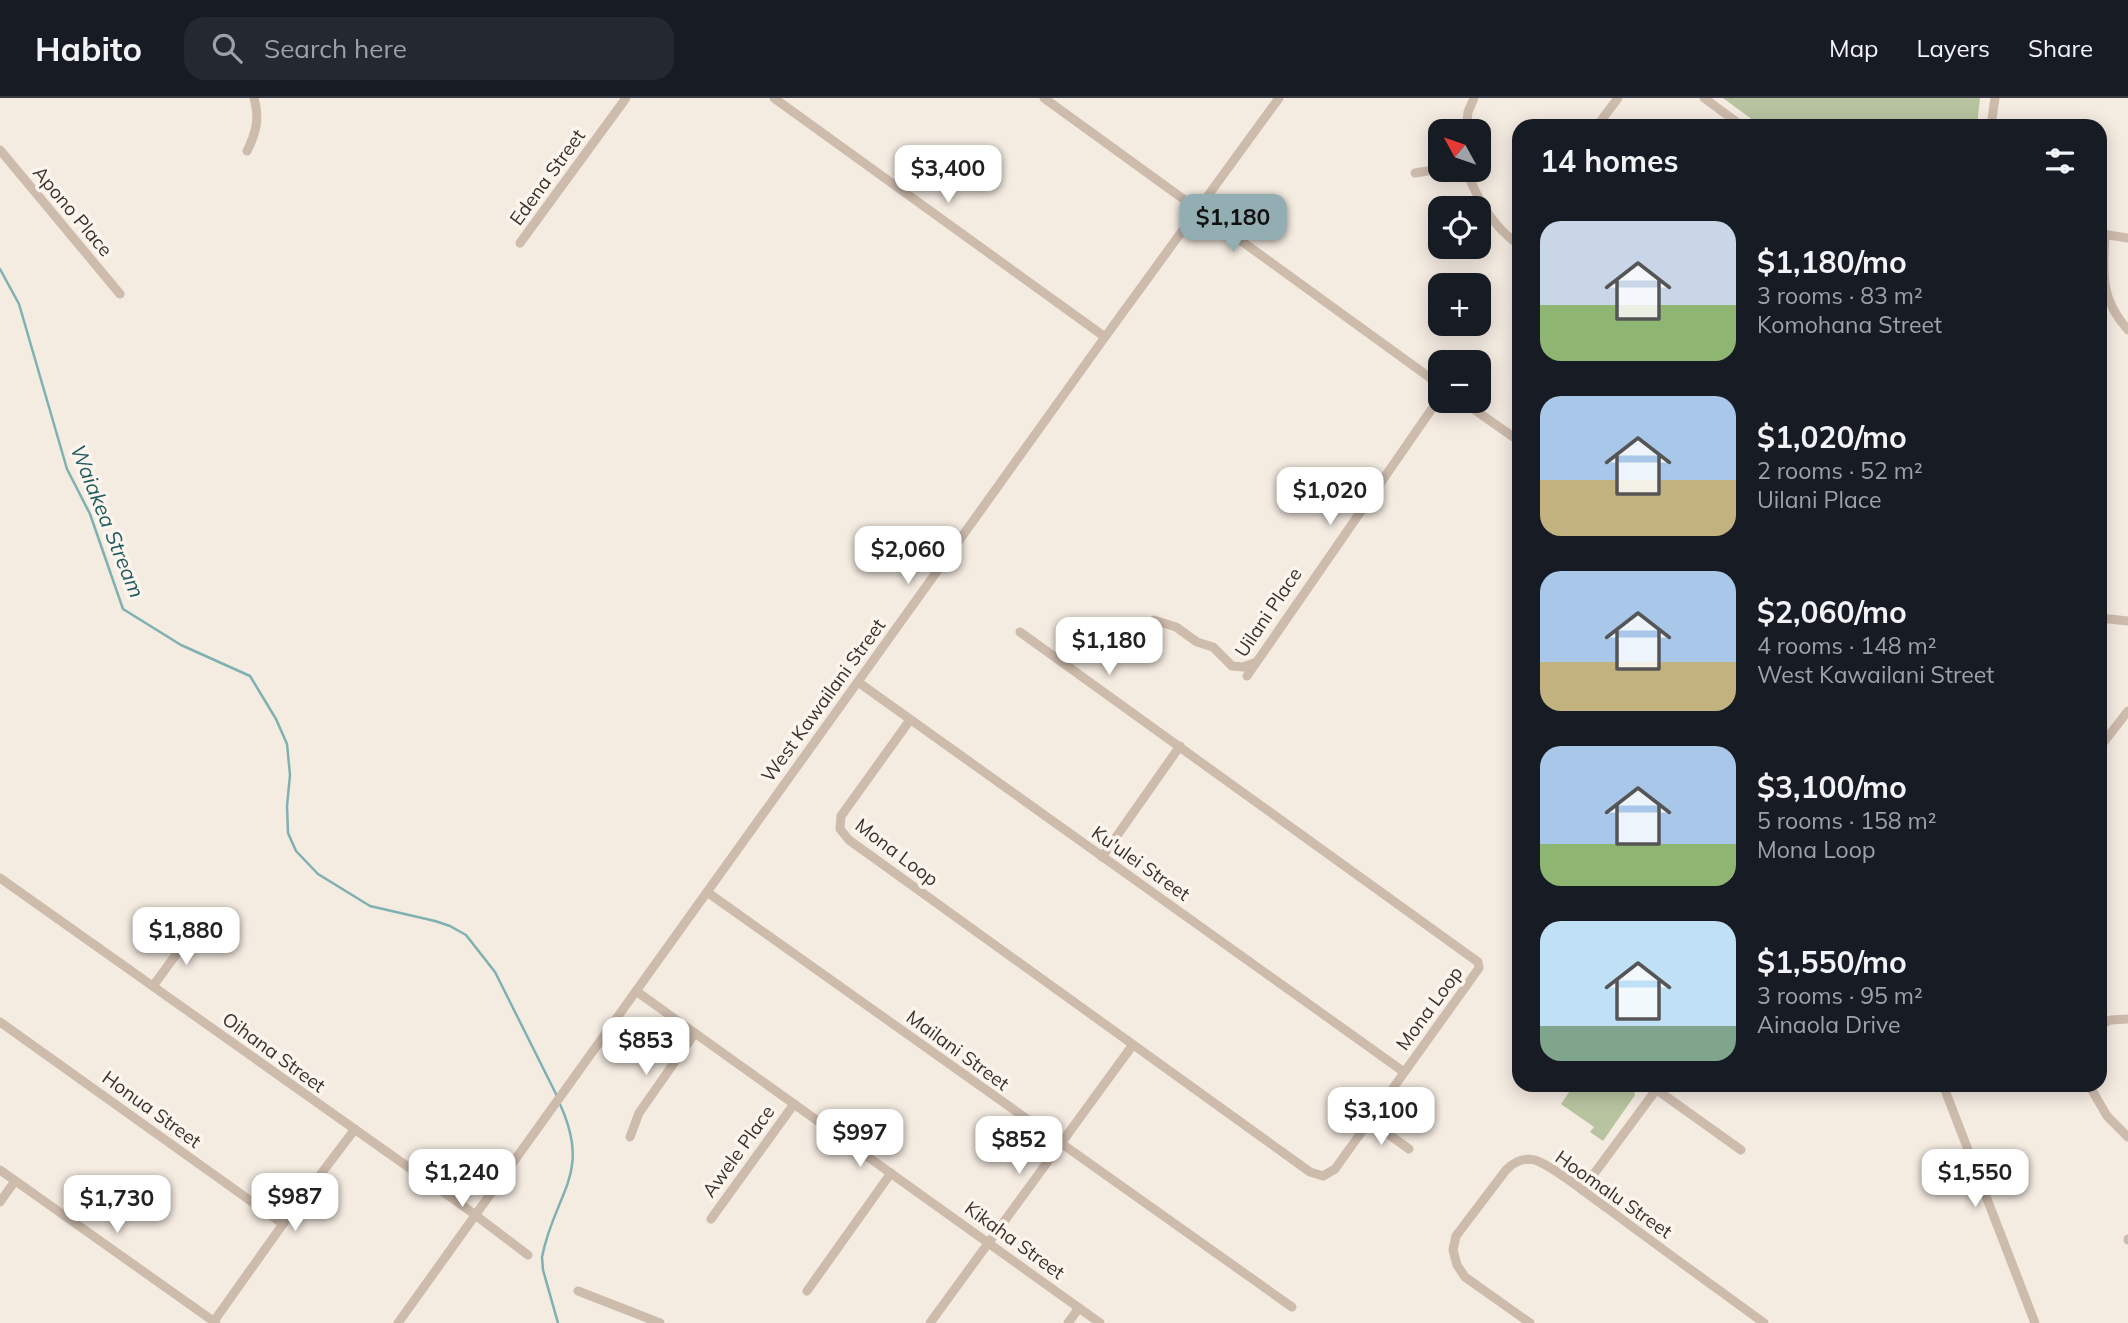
<!DOCTYPE html>
<html lang="en">
<head>
<meta charset="utf-8">
<style>
  body { margin:0; font-family:Mulish,sans-serif; background:#242831; color:#f1f3f6; height:100vh; display:flex; flex-direction:column; font-size:26px; white-space:nowrap }
  * { box-sizing:border-box; margin:0 }
  p { font-size:23px; color:#9ea1a6 }
  .icon { flex:none; width:38px; height:38px; fill:none; stroke:currentColor; stroke-width:2; stroke-linecap:round; stroke-linejoin:round }
  .map { position:relative; flex:1; overflow:hidden }
  .side { position:absolute; left:1512px; top:21px; width:595px; height:973px; display:flex; flex-direction:column; background:#171b24; border-radius:21px; box-shadow:0 4px 18px #0003 }
  .side>* { flex:none }
  .needle { width:46px; rotate:310deg }
  .buttons { position:absolute; left:1428px; top:21px; display:grid; gap:14px }
  .buttons a { display:grid; place-items:center; width:63px; height:63px; border-radius:14px; background:#171b24; box-shadow:0 4px 18px #0003; font-size:35px }
  .price { position:absolute; translate:-50% -60px; padding:0 16px; border-radius:14px; background:#fff; color:#222; font-size:23px; line-height:46px; filter:drop-shadow(0 2px 4px #0008) }
  .price::after { content:''; position:absolute; left:50%; top:42px; width:21px; height:16px; margin-left:-10px; background:inherit; clip-path:polygon(0 0,100% 0,50% 100%) }
  .price.current { background:#92aeb2; color:#111 }
  ul { padding:0; list-style:none }
  li { display:flex; align-items:center; gap:21px; height:175px; padding:0 28px }
  li span { display:grid; place-items:center; flex:none; width:196px; height:140px; border-radius:21px; color:#555 }
  li>.icon { margin-inline-start:auto }
  span .icon { width:84px; height:84px; fill:#fffc; stroke-width:1 }
  li b { font-size:30px }
  h2 { display:flex; justify-content:space-between; align-items:center; height:84px; padding:0 28px; font-size:30px }
  header { display:flex; align-items:center; gap:42px; box-sizing:border-box; height:98px; padding:0 35px; background:#171b24; border-bottom:2px solid #363941 }
  header strong { font-size:33px }
  nav { display:flex; gap:38px; margin-inline-start:auto; font-size:24px }
  .search { width:490px; height:63px; background:#242831; display:flex; align-items:center; gap:18px; box-sizing:border-box; padding:0 24px; border-radius:21px; color:#9ea1a6; font-size:26px }
  .map>svg:first-child { display:block }
</style>
</head>
<body>
<header>
<strong>Habito</strong>
<div class="search"><svg class="icon" aria-label="search" viewBox="0 0 24 24"><circle cx="10" cy="10" r="6"/><path d="M15 15l6 6"/></svg>Search here</div>
<nav><a>Map</a><a>Layers</a><a>Share</a></nav>
</header>
<div class="map">
<svg width="2128" height="1225" viewBox="0 0 2128 1225">
  <rect width="100%" height="100%" fill="#f4ebe1"/>
  <!-- green -->
  <g fill="#b8c4a0">
    <polygon points="1723,0 1980,0 1977,28 1761,28"/>
    <polygon points="1574,987 1633,989 1635,997 1603,1043 1590,1034 1594,1029 1561,1006"/>
  </g>
  <g fill="none" stroke-linecap="round" stroke-linejoin="round">
    <!-- stream -->
    <g stroke="#7fb0b2" stroke-width="2.5">
      <polyline points="0,171 19,206 67,371 90,416 123,511 181,547 250,578 276,621 287,646 290,677 287,708 288,735 296,753 318,776 370,808 435,823 450,828 466,837 495,874 557,998"/>
      <path d="M558,1225L543,1172L542,1159C555,1093 593,1077 559,1004"/>
    </g>
    <!-- minor -->
    <g stroke="#cdbbac" stroke-width="9">
      <polyline points="774,0 1105,239"/>
      <polyline points="1044,0 1440,287"/>
      <polyline points="1704,0 1742,28"/>
      <polyline points="1597,28 1618,0"/>
      <polyline points="1991,28 1995,0"/>
      <polyline points="1466,33 1468,14 1474,0"/>
      <polyline points="0,52 120,196"/>
      <path d="M247,53C256,35 260,20 254,0"/>
      <path d="M1466,72C1478,102 1492,128 1519,147"/>
      <polyline points="1415,75 1440,71"/>
      <polyline points="2102,136 2128,140"/>
      <path d="M2105,137C2103,176 2100,201 2128,232"/>
      <polyline points="520,145 626,0"/>
      <polyline points="1462,303 1519,343"/>
      <polyline points="2100,520 2128,523"/>
      <polyline points="1154,522 1176,529 1197,544 1213,549 1232,568 1243,569 1254,565"/>
      <polyline points="1247,578 1440,299"/>
      <polyline points="858,584 1404,974"/>
      <polyline points="910,622 841,718 840,731 849,742 1310,1074 1323,1078 1335,1071 1479,870 1478,864 1020,534"/>
      <polyline points="2100,649 2128,613"/>
      <polyline points="1102,759 1180,648"/>
      <polyline points="0,780 466,1110 528,1157"/>
      <polyline points="707,794 1292,1209"/>
      <polyline points="153,888 194,832"/>
      <polyline points="636,893 1100,1225"/>
      <polyline points="0,924 283,1126"/>
      <polyline points="2100,926 2111,922 2128,921"/>
      <polyline points="1650,987 1741,1052"/>
      <polyline points="1943,987 2035,1225"/>
      <polyline points="2089,987 2107,1018 2128,1039"/>
      <polyline points="1370,1023 1409,1051"/>
      <polyline points="630,1039 639,1015 695,935"/>
      <polyline points="0,1072 216,1225"/>
      <polyline points="1582,1092 1656,992"/>
      <polyline points="0,1104 15,1083"/>
      <polyline points="711,1121 794,1006"/>
      <polyline points="2128,1142 2128,1141"/>
      <polyline points="578,1193 660,1225"/>
      <polyline points="807,1193 891,1075"/>
      <polyline points="214,1223 283,1126 355,1031"/>
      <polyline points="398,1225 1105,239 1279,0"/>
      <polyline points="930,1225 1132,948"/>
      <polyline points="1068,1225 1079,1210"/>
      <path d="M1530,1225L1465,1179L1457,1167L1453,1152L1456,1138L1506,1072C1514,1064 1523,1059 1535,1062C1555,1069 1588,1097 1607,1110C1659,1149 1712,1187 1764,1225"/>
    </g>
  </g>
  <g text-anchor="middle" dominant-baseline="central" stroke-width="7" stroke-linejoin="round" paint-order="stroke">
    <!-- street labels -->
    <g font-size="19" fill="#3b302b" stroke="#fbf5ee">
      <text transform="translate(547 79) rotate(-54)">Edena Street</text>
      <text transform="translate(73 113) rotate(50)">Apono Place</text>
      <text transform="translate(1268 514) rotate(-56)">Uilani Place</text>
      <text transform="translate(823 602) rotate(-54)">West Kawailani Street</text>
      <text transform="translate(897 754) rotate(37)">Mona Loop</text>
      <text transform="translate(1141 765) rotate(35)">Ku'ulei Street</text>
      <text transform="translate(1429 910) rotate(-54)">Mona Loop</text>
      <text transform="translate(958 952) rotate(36)">Mailani Street</text>
      <text transform="translate(274 954) rotate(36)">Oihana Street</text>
      <text transform="translate(152 1011) rotate(36)">Honua Street</text>
      <text transform="translate(738 1053) rotate(-54)">Awele Place</text>
      <text transform="translate(1614 1096) rotate(35)">Hoomalu Street</text>
      <text transform="translate(1015 1142) rotate(36)">Kikaha Street</text>
    </g>
    <!-- water labels -->
    <g font-size="21" font-style="italic" fill="#1f5a5e" stroke="#fbf5ee">
      <text transform="translate(108 423) rotate(68)">Waiakea Stream</text>
    </g>
  </g>
</svg>
<div class="buttons">
<a><svg class="needle" viewBox="-14 -14 28 28"><path d="M0-13l5 13h-10z" fill="#e53935"/><path d="M0 13l5-13h-10z" fill="#9ea1a6"/></svg></a>
<a><svg class="icon" aria-label="locate" viewBox="0 0 24 24"><circle cx="12" cy="12" r="6"/><path d="M12 2v4M12 18v4M2 12h4M18 12h4"/></svg></a>
<a>+</a>
<a>−</a>
</div>
<b class="price" style="left:948px;top:107px">$3,400</b>
<b class="price current" style="left:1233px;top:156px">$1,180</b>
<b class="price" style="left:1330px;top:429px">$1,020</b>
<b class="price" style="left:908px;top:488px">$2,060</b>
<b class="price" style="left:1109px;top:579px">$1,180</b>
<b class="price" style="left:186px;top:869px">$1,880</b>
<b class="price" style="left:646px;top:979px">$853</b>
<b class="price" style="left:1381px;top:1049px">$3,100</b>
<b class="price" style="left:860px;top:1071px">$997</b>
<b class="price" style="left:1019px;top:1078px">$852</b>
<b class="price" style="left:462px;top:1111px">$1,240</b>
<b class="price" style="left:1975px;top:1111px">$1,550</b>
<b class="price" style="left:295px;top:1135px">$987</b>
<b class="price" style="left:117px;top:1137px">$1,730</b>
<section class="side">
<h2>14 homes<svg class="icon" aria-label="filters" viewBox="0 0 24 24"><path d="M4 7h16M4 17h16"/><circle cx="9" cy="7" r="2"/><circle cx="15" cy="17" r="2"/></svg></h2>
<ul>
<li><span style="background:linear-gradient(#c9d6e8 60%,#8fb573 0)"><svg class="icon" aria-label="home" viewBox="0 0 24 24"><path d="M3 11l9-7 9 7M6 9v11h12V9"/></svg></span><div><b>$1,180/mo</b><p>3 rooms · 83 m²</p><p>Komohana Street</p></div></li>
<li><span style="background:linear-gradient(#a9c7e8 60%,#c2b280 0)"><svg class="icon" aria-label="home" viewBox="0 0 24 24"><path d="M3 11l9-7 9 7M6 9v11h12V9"/></svg></span><div><b>$1,020/mo</b><p>2 rooms · 52 m²</p><p>Uilani Place</p></div></li>
<li><span style="background:linear-gradient(#a9c7e8 65%,#c2b280 0)"><svg class="icon" aria-label="home" viewBox="0 0 24 24"><path d="M3 11l9-7 9 7M6 9v11h12V9"/></svg></span><div><b>$2,060/mo</b><p>4 rooms · 148 m²</p><p>West Kawailani Street</p></div></li>
<li><span style="background:linear-gradient(#a9c7e8 70%,#8fb573 0)"><svg class="icon" aria-label="home" viewBox="0 0 24 24"><path d="M3 11l9-7 9 7M6 9v11h12V9"/></svg></span><div><b>$3,100/mo</b><p>5 rooms · 158 m²</p><p>Mona Loop</p></div></li>
<li><span style="background:linear-gradient(#bfe0f5 75%,#7fa58c 0)"><svg class="icon" aria-label="home" viewBox="0 0 24 24"><path d="M3 11l9-7 9 7M6 9v11h12V9"/></svg></span><div><b>$1,550/mo</b><p>3 rooms · 95 m²</p><p>Ainaola Drive</p></div></li>
</ul>
</section>
</div>
</body>
</html>
